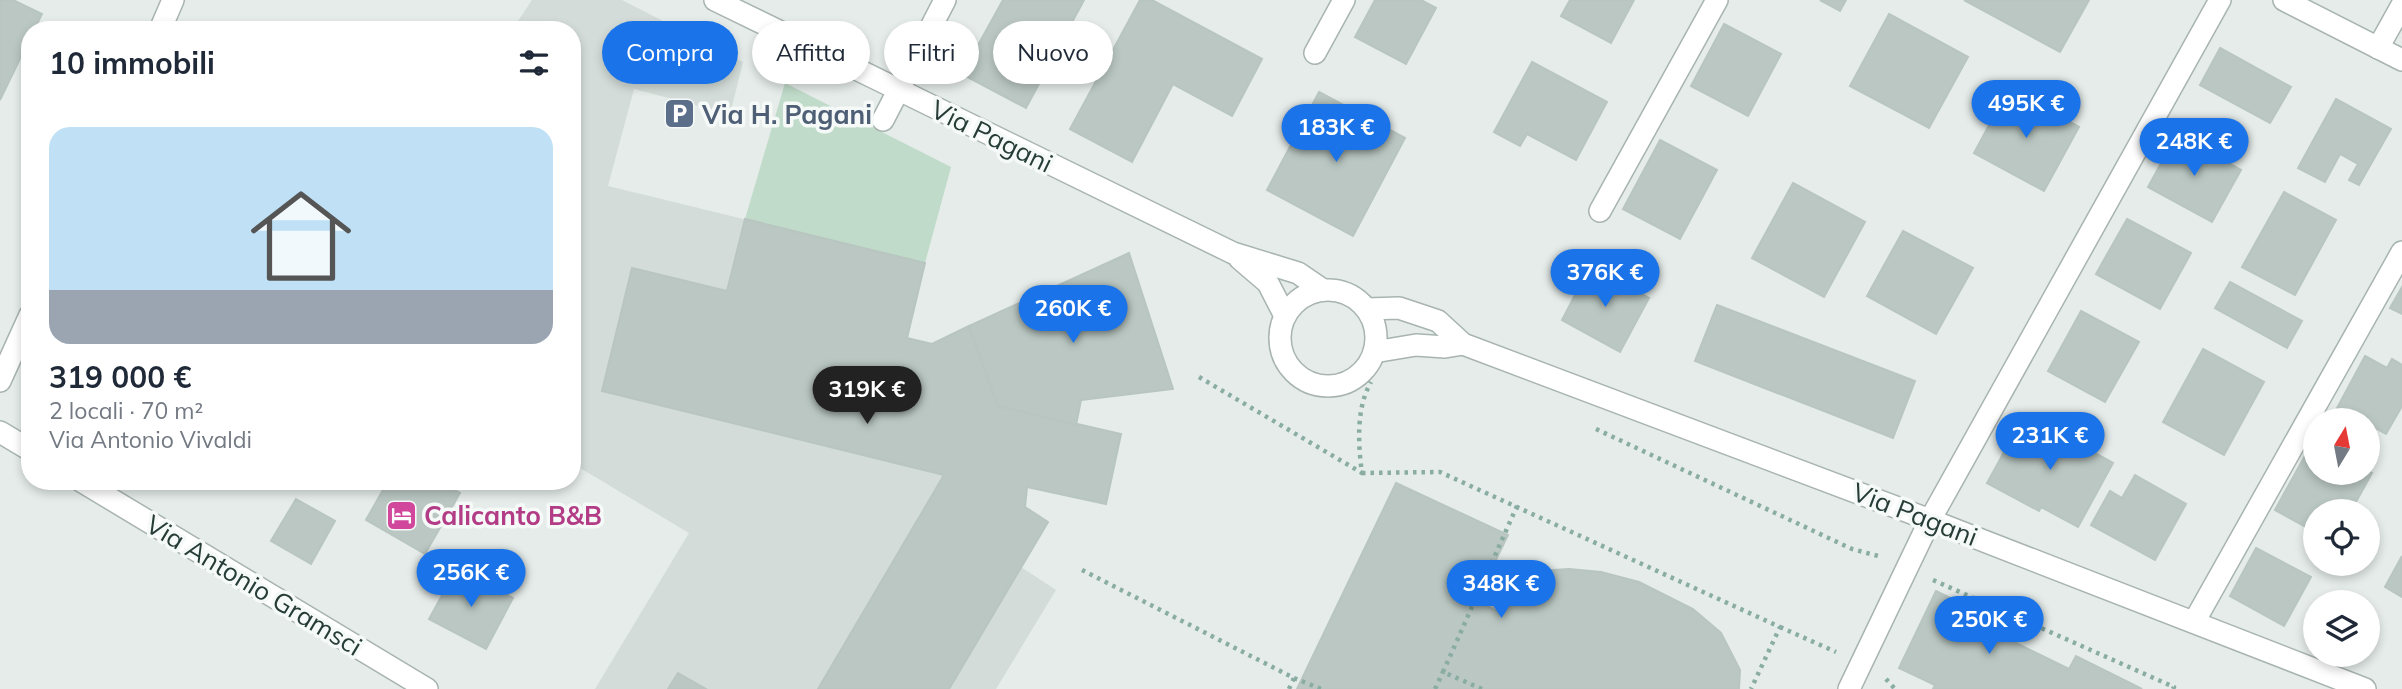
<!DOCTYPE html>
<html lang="it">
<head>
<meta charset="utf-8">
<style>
  body { margin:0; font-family:Mulish,sans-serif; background:#f2f2f3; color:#1f2937; height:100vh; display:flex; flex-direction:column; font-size:26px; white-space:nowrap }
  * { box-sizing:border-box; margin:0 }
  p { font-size:23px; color:#747a83 }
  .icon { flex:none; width:38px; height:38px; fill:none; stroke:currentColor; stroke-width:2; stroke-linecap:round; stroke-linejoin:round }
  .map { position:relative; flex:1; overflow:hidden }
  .sheet { position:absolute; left:21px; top:21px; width:560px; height:469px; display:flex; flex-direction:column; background:#fff; border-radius:28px; box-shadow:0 4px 10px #0003 }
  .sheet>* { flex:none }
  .top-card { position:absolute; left:602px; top:21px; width:665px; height:63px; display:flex; gap:14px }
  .needle { width:46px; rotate:10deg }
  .tools { position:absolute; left:2303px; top:408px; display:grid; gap:14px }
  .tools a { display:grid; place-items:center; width:77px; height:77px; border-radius:50%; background:#fff; box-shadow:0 4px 10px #0003; font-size:35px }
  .price { position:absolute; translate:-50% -60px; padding:0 16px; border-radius:24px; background:#1a73e8; color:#fff; font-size:23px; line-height:46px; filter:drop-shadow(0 2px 4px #0008) }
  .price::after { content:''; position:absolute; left:50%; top:42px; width:21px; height:16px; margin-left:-10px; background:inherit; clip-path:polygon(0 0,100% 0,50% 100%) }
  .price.selected { background:#222; color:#fff }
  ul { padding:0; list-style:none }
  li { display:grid; align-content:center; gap:14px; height:371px; padding:0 28px }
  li+li { border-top:2px solid #e0e1e3 }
  li span { display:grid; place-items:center; height:217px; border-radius:21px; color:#555 }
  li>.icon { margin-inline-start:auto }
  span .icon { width:126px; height:126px; fill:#fffc; stroke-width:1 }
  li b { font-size:30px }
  h2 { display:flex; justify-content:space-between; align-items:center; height:84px; padding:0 28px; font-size:30px }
  .tag { padding:0 24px; border-radius:32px; background:#fff; box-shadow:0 4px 10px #0003; font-size:24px; line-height:63px }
  .tag.selected { background:#1a73e8; color:#fff }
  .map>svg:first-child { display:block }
</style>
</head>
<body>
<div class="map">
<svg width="2402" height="689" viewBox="0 0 2402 689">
  <rect width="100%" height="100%" fill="#e5ece9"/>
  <!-- built -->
  <polygon fill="#d3dcd8" points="532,0 622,0 743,62 730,114 634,89 608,186 925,263 907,338 932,344 969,326 998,406 1121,434 1106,504 1027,487 1025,507 1048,522 1021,567 1056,590 996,689 595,689 689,533 575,465 572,458 572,30 512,30"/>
  <!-- green -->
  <polygon fill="#c0dbc9" points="785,83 951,167 925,263 745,219"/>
  <!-- building -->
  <g fill="#bac7c2" stroke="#b8c5c0" stroke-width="2">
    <polygon points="0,0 13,0 42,14 34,30 30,30 30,38 0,100"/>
    <polygon points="1003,0 1084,0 1026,108 962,74"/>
    <polygon points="1140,0 1152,0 1262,59 1232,116 1173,84 1132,162 1070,129"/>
    <polygon points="1375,0 1421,0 1436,8 1406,64 1355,37"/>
    <polygon points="1570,0 1634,0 1611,43 1561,16"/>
    <polygon points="1820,0 1846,0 1840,11"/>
    <polygon points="1964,0 2089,0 2060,52"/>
    <polygon points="1889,14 1968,57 1929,128 1850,86"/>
    <polygon points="1724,24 1781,54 1748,116 1691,86"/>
    <polygon points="2220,48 2291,87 2270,123 2200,85"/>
    <polygon points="1532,62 1607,102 1576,160 1527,134 1520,146 1494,132"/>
    <polygon points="2009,88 2079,127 2044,191 1974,153"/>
    <polygon points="1319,92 1405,138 1353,236 1267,190"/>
    <polygon points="2336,99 2391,129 2359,185 2349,180 2358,164 2340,154 2325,182 2298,168"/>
    <polygon points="2177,134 2241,170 2212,222 2148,187"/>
    <polygon points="1660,140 1717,170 1680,239 1623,209"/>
    <polygon points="1793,183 1865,222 1824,297 1752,258"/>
    <polygon points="2284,192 2336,220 2295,295 2242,267"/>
    <polygon points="745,219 925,263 907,338 932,344 969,326 998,406 1121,434 1106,504 1027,487 1025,507 1048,522 949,689 818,689 944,475 602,391 632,268 727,291"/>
    <polygon points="2127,219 2191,253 2160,309 2096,274"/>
    <polygon points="1903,231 1973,268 1936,334 1867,296"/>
    <polygon points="1129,253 1173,389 1081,400 1076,425 998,406 969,326"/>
    <polygon points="1590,266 1649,298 1620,352 1562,320"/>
    <polygon points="2230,282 2302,321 2287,348 2215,308"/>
    <polygon points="2402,287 2402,314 2390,308"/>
    <polygon points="1717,305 1915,381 1893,438 1695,361"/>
    <polygon points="2081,311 2139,342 2105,402 2048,371"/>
    <polygon points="2203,349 2264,382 2224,455 2163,422"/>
    <polygon points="2365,356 2387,368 2392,359 2402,365 2402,406 2386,434 2368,424 2368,420 2360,420 2337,408"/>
    <polygon points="2025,414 2113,463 2078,527 2041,507 2039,511 1987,483"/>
    <polygon points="2313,441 2315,442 2315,472 2368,471 2372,473 2351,511 2315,511 2315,532 2275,510"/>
    <polygon points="2135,475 2186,504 2155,560 2091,525 2110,491 2122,498"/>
    <polygon points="388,481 438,481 460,493 425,554 366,520"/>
    <polygon points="1396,483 1508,535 1476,601 1501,613 1504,594 1509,587 1530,574 1554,570 1569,569 1601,572 1639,582 1693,609 1721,633 1740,670 1739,689 1297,689"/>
    <polygon points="296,499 335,521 311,564 271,541"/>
    <polygon points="2256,548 2311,577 2284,626 2230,596"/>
    <polygon points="2402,556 2402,597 2385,587"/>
    <polygon points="457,568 513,598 486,649 429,619"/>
    <polygon points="1936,591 2011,628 2006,638 2069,669 2076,656 2142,689 1933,689 1935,685 1899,668"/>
    <polygon points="678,673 706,689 668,689"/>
  </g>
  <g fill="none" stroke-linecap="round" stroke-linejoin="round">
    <defs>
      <g id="minor">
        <polyline points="715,0 1233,253 1298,273 1323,290"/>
        <polyline points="160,30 173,0"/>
        <polyline points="2378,48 2402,5"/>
        <polyline points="1315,53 1344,0"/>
        <polyline points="883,120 945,0"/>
        <polyline points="1600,211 1717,0"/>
        <polyline points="1240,259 1268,283 1285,316"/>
        <circle cx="1328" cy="338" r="48"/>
        <polyline points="1367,309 1399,308 1438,321 1463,344 1930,520 2365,689"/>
        <polyline points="1374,352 1416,345 1445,347 1463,344"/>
        <polyline points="0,381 30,315"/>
        <polyline points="0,432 30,450"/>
        <polyline points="81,481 427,689"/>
        <polyline points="2194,622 2402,252"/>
        <polyline points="1849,689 1930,520 2220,0"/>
      </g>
      <polyline id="tertiary" points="2284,0 2402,60"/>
    </defs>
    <!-- minor casing -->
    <use href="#minor" stroke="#a8b4b0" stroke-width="24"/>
    <!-- tertiary casing -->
    <use href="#tertiary" stroke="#a8b4b0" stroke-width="24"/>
    <!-- path -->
    <g stroke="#89aca3" stroke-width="4.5" stroke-dasharray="3.5 5" stroke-linecap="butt">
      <path d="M1199,377L1362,473C1358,444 1356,408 1371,382"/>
      <polyline points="1596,429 1852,549 1882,557"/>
      <polyline points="1362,473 1440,472 1780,627 1751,689"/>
      <polyline points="1082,570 1294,678 1289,689"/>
      <polyline points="1933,580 2174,687 2173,689"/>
      <polyline points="1780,627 1836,652"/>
      <polyline points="1294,678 1321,689"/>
      <polyline points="1886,679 1895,689"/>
      <polyline points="1435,689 1443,672"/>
      <polyline points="1482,689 1443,672 1517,506"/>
    </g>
    <!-- minor -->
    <use href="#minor" stroke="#fff" stroke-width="21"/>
    <!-- tertiary -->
    <use href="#tertiary" stroke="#fff" stroke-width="21"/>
  </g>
  <!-- icons -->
  <defs>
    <symbol id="parking-square" viewBox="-11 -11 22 22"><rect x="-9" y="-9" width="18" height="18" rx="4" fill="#5c6f8a" stroke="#f5f9f7"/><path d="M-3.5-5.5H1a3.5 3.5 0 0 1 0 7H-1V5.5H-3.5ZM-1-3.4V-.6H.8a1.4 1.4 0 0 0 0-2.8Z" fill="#fff"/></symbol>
    <symbol id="hotel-square" viewBox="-11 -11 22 22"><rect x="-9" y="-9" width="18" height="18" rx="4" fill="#d1479c" stroke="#f5f9f7"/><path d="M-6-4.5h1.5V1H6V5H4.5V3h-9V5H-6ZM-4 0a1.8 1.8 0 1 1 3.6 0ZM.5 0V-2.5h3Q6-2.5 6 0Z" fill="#fff"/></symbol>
  </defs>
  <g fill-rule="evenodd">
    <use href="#parking-square" x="662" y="96" width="35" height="35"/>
    <use href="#hotel-square" x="384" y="498" width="35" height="35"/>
  </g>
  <g text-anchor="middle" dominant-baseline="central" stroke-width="7" stroke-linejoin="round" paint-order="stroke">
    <!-- service labels -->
    <g font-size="26" font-weight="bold" fill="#4e5e75" stroke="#f5f9f7" text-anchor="start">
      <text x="702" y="114">Via H. Pagani</text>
    </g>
    <!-- street labels -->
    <g font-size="26" fill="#263c37" stroke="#f5f9f7">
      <text transform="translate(992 136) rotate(26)">Via Pagani</text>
      <text transform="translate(1915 514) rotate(21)">Via Pagani</text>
      <text transform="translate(254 585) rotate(31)">Via Antonio Gramsci</text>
    </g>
    <!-- hotel labels -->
    <g font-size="26" font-weight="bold" fill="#b23c85" stroke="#f5f9f7" text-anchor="start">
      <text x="424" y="515">Calicanto B&amp;B</text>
    </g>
  </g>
</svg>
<div class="tools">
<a><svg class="needle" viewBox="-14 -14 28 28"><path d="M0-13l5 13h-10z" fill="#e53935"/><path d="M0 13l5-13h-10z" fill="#747a83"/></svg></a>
<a><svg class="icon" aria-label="locate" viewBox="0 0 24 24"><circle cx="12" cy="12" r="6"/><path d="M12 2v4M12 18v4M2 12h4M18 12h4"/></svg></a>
<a><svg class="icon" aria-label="layers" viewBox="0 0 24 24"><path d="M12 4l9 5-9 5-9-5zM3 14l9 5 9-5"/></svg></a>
</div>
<b class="price" style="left:2026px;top:140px">495K €</b>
<b class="price" style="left:1336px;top:164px">183K €</b>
<b class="price" style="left:2194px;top:178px">248K €</b>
<b class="price" style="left:1605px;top:309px">376K €</b>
<b class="price" style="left:1073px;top:345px">260K €</b>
<b class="price selected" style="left:867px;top:426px">319K €</b>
<b class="price" style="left:2050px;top:472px">231K €</b>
<b class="price" style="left:471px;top:609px">256K €</b>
<b class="price" style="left:1501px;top:620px">348K €</b>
<b class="price" style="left:1989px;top:656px">250K €</b>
<div class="top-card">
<a class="tag selected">Compra</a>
<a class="tag">Affitta</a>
<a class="tag">Filtri</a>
<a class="tag">Nuovo</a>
</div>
<section class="sheet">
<h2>10 immobili<svg class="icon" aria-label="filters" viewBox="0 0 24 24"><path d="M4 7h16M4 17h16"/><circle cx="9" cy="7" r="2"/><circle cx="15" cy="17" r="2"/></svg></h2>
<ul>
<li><span style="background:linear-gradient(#bfe0f5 75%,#9aa5b1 0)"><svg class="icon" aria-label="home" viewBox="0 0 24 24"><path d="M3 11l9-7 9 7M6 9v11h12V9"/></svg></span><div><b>319 000 €</b><p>2 locali · 70 m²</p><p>Via Antonio Vivaldi</p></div></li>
</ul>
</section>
</div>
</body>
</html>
